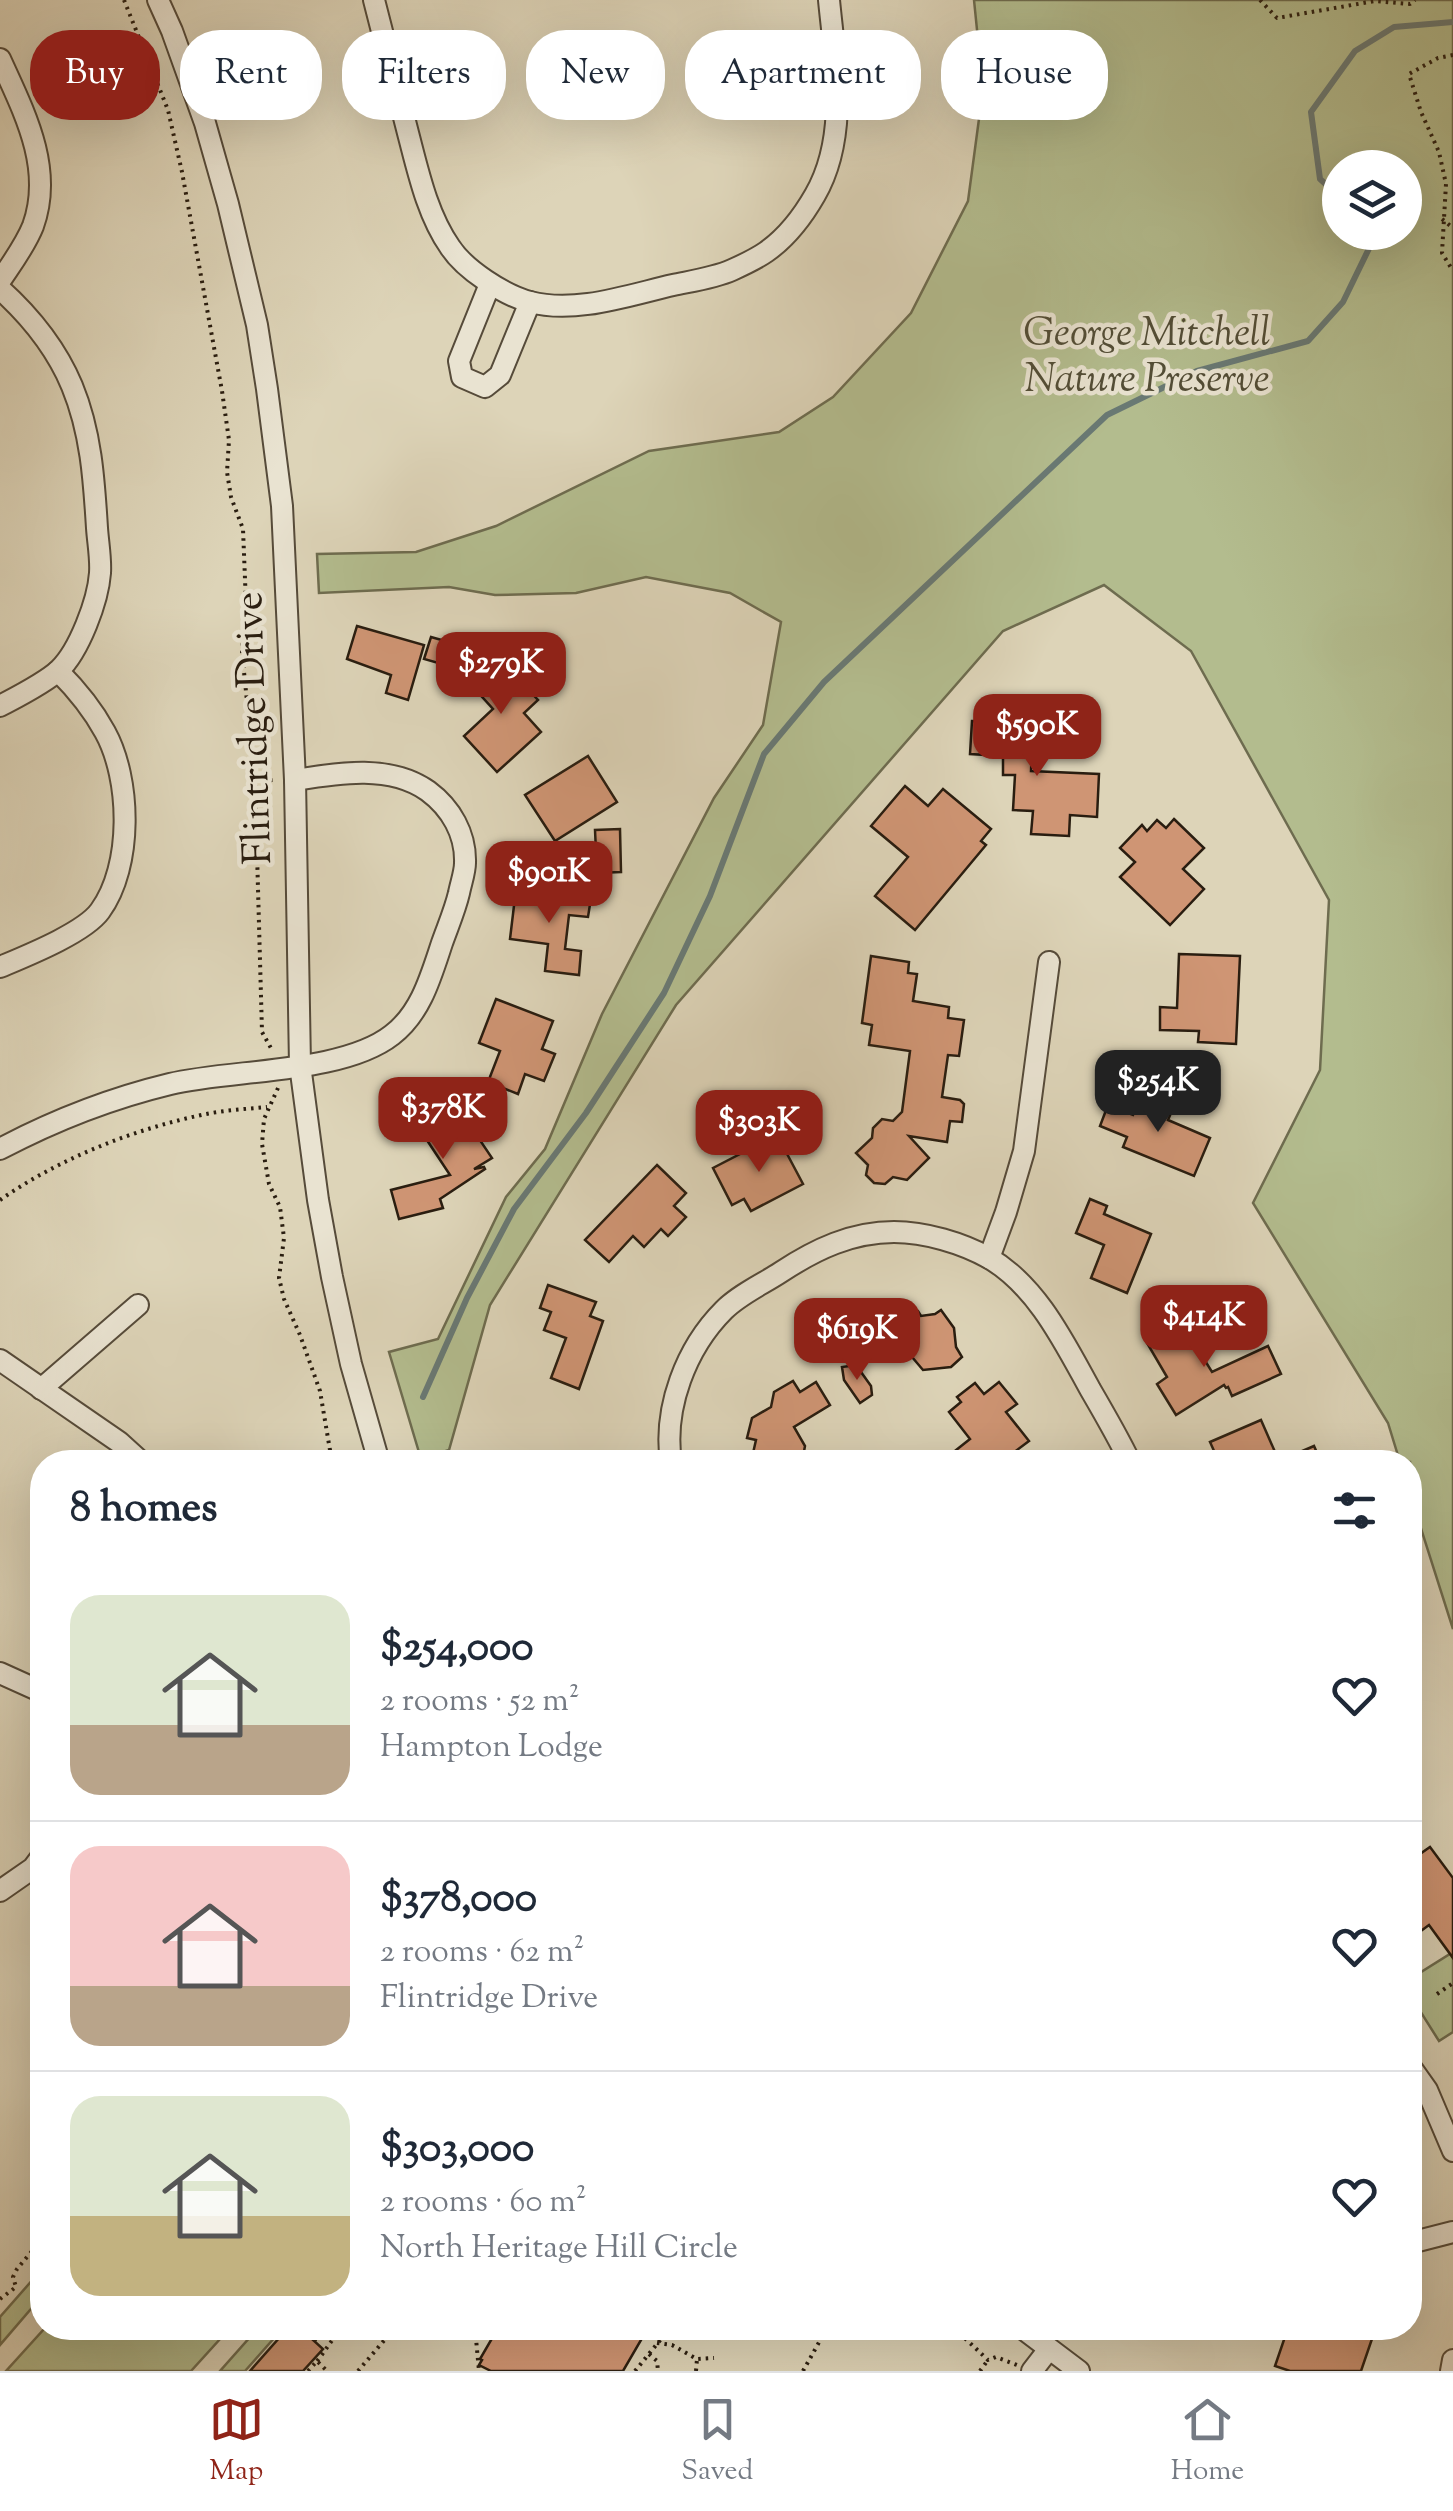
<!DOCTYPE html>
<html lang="en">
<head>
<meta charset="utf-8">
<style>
  body { margin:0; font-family:"Sorts Mill Goudy",serif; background:#f2f2f3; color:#1f2937; height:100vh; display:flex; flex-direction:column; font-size:38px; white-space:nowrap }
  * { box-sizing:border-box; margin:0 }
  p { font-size:32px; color:#747a83 }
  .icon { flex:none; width:55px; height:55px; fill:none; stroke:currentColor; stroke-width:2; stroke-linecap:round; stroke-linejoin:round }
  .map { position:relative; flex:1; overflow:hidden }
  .panel { position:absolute; left:30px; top:1450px; width:1392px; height:890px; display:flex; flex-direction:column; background:#fff; border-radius:40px; box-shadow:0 10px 40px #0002 }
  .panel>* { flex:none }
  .hud { position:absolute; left:30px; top:30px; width:1395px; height:90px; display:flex; gap:20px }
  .fabs { position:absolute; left:1322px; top:150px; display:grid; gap:20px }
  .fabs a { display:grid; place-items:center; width:100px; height:100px; border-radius:50%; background:#fff; box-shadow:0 10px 40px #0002; font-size:50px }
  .price { position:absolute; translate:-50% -85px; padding:0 22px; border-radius:20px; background:#8f2418; color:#fff; font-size:32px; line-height:65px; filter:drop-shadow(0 2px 5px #0008) }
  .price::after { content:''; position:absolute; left:50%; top:60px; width:30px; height:22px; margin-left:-15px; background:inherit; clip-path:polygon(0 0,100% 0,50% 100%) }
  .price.on { background:#222; color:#fff }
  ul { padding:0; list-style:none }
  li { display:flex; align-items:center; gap:30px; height:250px; padding:0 40px }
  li+li { border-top:2px solid #e0e1e3 }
  li span { display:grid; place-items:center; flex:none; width:280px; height:200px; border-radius:30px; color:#555 }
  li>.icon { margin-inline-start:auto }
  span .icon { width:120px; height:120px; fill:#fffc; stroke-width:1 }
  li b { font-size:42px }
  h2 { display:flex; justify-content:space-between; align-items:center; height:120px; padding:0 40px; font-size:42px }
  .chip { padding:0 35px; border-radius:40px; background:#fff; box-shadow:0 10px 40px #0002; font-size:35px; line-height:90px }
  .chip.on { background:#8f2418; color:#fff }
  .menu { display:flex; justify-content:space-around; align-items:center; height:140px; border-top:2px solid #e0e1e3; background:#fff; font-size:28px; color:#747a83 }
  .menu a { display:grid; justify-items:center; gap:5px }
  .menu .on { color:#8f2418 }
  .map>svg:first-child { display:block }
</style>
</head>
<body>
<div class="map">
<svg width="1453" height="2371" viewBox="0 0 1453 2371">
  <rect width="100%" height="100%" fill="#ddd4b8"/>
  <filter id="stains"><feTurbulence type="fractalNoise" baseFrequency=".002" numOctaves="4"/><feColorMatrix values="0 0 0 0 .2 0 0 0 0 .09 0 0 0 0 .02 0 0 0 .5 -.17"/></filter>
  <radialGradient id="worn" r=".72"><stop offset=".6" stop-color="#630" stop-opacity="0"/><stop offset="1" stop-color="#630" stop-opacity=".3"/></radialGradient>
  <!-- green -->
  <g fill="#b3bc8e" stroke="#6e6c4f" stroke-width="2.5" fill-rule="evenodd">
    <path d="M974,0H1453V1629L1410,1494V1462H1400L1388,1423L1253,1203L1320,1070L1329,900L1191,651L1104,585L1003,631L676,1005L490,1305L449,1450L421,1459L389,1352L438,1339L506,1197L545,1149L602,1014L714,798L763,725L781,622L730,593L646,577L576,593L495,595L449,587L319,593L317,554L416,552L496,526L649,451L779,432L833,397L911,313L968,201L983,89ZM1340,168H1405V232H1340Z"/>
    <polygon points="1453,1952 1453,2032 1439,2041 1410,1995 1410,1979"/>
    <polygon points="42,2269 42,2296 0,2345 0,2317"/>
    <polygon points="45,2328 230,2328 191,2371 6,2371"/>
    <polygon points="258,2328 283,2328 245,2371 220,2371"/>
  </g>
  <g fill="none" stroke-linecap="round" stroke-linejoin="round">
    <!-- stream -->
    <g stroke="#697974" stroke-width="6">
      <polyline points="1340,197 1320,179 1311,112 1355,51 1394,27 1453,22"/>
      <polyline points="423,1397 467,1298 514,1209 586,1113 664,993 710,896 764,754 824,682 1107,415 1197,371 1308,341 1343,302 1377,232"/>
    </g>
  </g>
  <!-- building -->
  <g fill="#cf9574" stroke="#291d10" stroke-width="2.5">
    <polygon points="357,626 424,645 408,700 386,693 391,675 347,659"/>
    <polygon points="431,637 456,644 449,666 424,659"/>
    <polygon points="486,659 515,691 523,684 538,700 524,713 541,732 497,772 464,736 493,709 465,678"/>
    <polygon points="972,721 1033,724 1031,771 1099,774 1097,817 1070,815 1069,836 1031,834 1033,811 1013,810 1015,775 1003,775 1003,756 970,754"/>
    <polygon points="588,756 617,802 555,841 525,795"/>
    <polygon points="905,786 928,806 943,789 991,829 981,841 986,845 915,930 875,896 908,857 871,826"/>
    <polygon points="1174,819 1204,848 1183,869 1204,889 1170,925 1120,877 1135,862 1120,848 1142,825 1147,831 1157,820 1166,828"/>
    <polygon points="620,829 621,872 597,873 595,830"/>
    <polygon points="516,889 591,898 588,917 569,915 565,949 581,951 579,975 545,971 548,944 510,939"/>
    <polygon points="1179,954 1240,956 1236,1044 1198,1042 1199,1031 1160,1030 1160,1007 1177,1008"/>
    <polygon points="871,956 909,962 908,973 917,974 913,1001 949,1007 948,1018 964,1020 959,1056 948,1055 942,1097 960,1100 964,1104 962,1122 950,1121 947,1142 909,1136 929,1158 907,1180 893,1177 885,1184 874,1183 866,1175 868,1165 856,1153 872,1138 873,1128 882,1119 893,1121 902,1112 910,1051 869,1045 872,1025 862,1023"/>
    <polygon points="496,999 553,1021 542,1049 555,1054 544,1081 525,1074 518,1094 488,1082 500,1051 479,1043"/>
    <polygon points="1143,1093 1174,1106 1168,1120 1210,1138 1194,1176 1123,1147 1127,1137 1100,1126 1108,1105 1133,1115"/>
    <polygon points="441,1104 449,1116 459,1109 492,1158 474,1169 484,1167 485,1169 440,1199 443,1208 399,1219 391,1190 450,1175 415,1122"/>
    <polygon points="777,1135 803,1184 751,1211 744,1199 732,1205 713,1168"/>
    <polygon points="657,1165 686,1193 674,1206 686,1217 668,1236 661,1229 644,1247 633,1236 609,1262 585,1240"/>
    <polygon points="1090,1199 1107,1206 1104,1214 1151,1234 1127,1293 1091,1278 1104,1245 1076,1233"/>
    <polygon points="548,1285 596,1302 590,1316 603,1321 579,1389 551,1378 566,1338 544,1330 551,1312 540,1308"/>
    <polygon points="941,1310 954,1328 956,1347 962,1357 951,1367 923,1370 901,1344 893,1350 843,1356 841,1338 848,1333 847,1319 918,1311 921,1316 935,1314"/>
    <polygon points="1181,1322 1212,1372 1268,1346 1281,1374 1232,1396 1228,1387 1226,1388 1224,1385 1176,1415 1157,1384 1167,1377 1147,1343"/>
    <polygon points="856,1365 871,1386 872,1395 860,1403 844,1380 842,1367"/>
    <polygon points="793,1381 800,1392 816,1382 830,1405 794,1427 805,1446 802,1462 751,1462 756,1440 747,1438 752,1418 771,1407 774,1392"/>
    <polygon points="999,1382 1017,1404 1006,1412 1029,1441 1001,1462 941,1462 970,1439 949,1412 961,1402 957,1397 975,1383 984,1394"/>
    <polygon points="1261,1420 1279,1461 1314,1446 1321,1462 1219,1462 1210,1442"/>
    <polygon points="1430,1847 1453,1878 1453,1958 1429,1925 1410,1939 1410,1861"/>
    <polygon points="288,2328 300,2328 323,2349 303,2371 250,2371"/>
    <polygon points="498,2328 648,2328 623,2371 491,2371 479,2365 482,2360 480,2359"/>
    <polygon points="1288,2328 1357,2328 1374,2333 1361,2371 1290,2371 1275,2366"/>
  </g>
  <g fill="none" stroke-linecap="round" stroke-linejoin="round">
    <defs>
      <g id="minor">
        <polyline points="158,0 172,31 205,123 228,204 257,325 267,389 282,506 295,780 300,1065 318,1200 332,1277 351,1364 379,1462"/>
        <path d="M374,0C385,44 397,89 408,133C418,171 427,214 450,247C465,270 504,295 530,302C576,314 629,295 673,285C692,281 714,278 732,270C743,265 756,259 766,252C786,238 803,216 815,195C849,136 835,63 829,0"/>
        <path d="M0,59C24,112 54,168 33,226C25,246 12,263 0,281"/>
        <polyline points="490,284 459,361 462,377 485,387 500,375 530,302"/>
        <path d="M0,289C30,316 56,348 72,386C91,432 94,479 97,528C98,543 101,558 100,573C98,601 79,651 59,670C45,683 17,697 0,706"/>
        <path d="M0,967C26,956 84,933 100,911C133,866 131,779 105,732C92,708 77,690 58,671"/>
        <path d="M0,1149C53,1121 112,1098 170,1084C232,1069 342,1074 392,1035C421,1013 431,976 442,943C448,926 455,910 459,893C461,883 465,872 465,863C466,834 451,808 428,791C390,764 338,773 295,780"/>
        <polyline points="989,1258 1006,1212 1024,1151 1049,962"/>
        <polyline points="0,1360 119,1442 141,1462"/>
        <polyline points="41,1389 138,1305"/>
        <path d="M671,1462C663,1408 686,1348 724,1310C740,1294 763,1284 781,1272C816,1249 852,1232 894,1232C925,1232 962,1243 989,1258C1037,1286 1064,1342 1090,1389C1104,1413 1118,1437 1130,1462"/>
        <polyline points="0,1673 42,1692"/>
        <polyline points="0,1891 33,1868 42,1856"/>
        <polyline points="1410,2066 1427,2090 1453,2151"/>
        <polyline points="1410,2243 1453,2232"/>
        <polyline points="1022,2328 1079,2371"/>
        <polyline points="1032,2371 1049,2349"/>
        <polyline points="1451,2371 1453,2360"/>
      </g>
    </defs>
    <!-- minor casing -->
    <use href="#minor" stroke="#564b3a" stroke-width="24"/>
    <!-- path -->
    <g stroke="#291d10" stroke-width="4" stroke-dasharray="2.5 5" stroke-linecap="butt">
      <polyline points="124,0 168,110 182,172 222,391 229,440 227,472 231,497 243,529 246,604 242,652 255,781 262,1032 272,1050"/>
      <polyline points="1260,0 1277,18 1375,1 1410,4 1415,0"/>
      <polyline points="1453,55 1438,58 1409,74 1421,112 1439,152 1446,184 1442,253 1453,271"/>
      <polyline points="1442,219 1453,228"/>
      <polyline points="255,781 275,780"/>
      <polyline points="278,1088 264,1119 262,1144 269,1184 280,1207 284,1238 279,1278 284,1299 300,1335 320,1391 332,1462"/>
      <path d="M0,1200C60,1158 134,1129 206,1114C226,1110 247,1109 267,1107"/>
      <polyline points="1437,1994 1453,1983"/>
      <polyline points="0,2299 16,2287 13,2277 17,2269 42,2239"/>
      <polyline points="475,2328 479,2371"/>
      <polyline points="954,2328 988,2360 996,2357 1017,2365"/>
      <polyline points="314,2341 326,2328"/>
      <polyline points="657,2343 672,2345 697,2359 714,2358"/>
      <polyline points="649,2354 657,2361 658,2371"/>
      <path d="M317,2361C326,2350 332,2339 342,2328"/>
      <polyline points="308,2371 317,2361 327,2371"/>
      <polyline points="358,2371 393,2330 400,2328"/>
      <polyline points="635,2371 670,2328"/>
      <polyline points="696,2371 697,2359"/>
      <polyline points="803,2371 827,2328"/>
      <polyline points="980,2371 988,2360"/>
    </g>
    <!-- minor -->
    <use href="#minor" stroke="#e9e3d1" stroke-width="20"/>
  </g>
  <g text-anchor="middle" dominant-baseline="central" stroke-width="9" stroke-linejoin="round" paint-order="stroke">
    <!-- park labels -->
    <g font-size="40" font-style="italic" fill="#524d36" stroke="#e9e3d1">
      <text x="1147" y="335">George Mitchell<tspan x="1147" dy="46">Nature Preserve</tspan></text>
    </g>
    <!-- street labels -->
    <g font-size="40" fill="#291d10" stroke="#e9e3d1">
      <text transform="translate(256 728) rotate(-92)">Flintridge Drive</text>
    </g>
  </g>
  <rect width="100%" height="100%" filter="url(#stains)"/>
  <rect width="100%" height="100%" fill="url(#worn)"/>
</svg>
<div class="fabs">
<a><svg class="icon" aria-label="layers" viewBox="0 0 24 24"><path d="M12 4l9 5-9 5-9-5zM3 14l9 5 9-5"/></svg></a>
</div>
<b class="price" style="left:501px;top:717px">$279K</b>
<b class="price" style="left:1037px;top:779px">$590K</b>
<b class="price" style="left:549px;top:926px">$901K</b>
<b class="price on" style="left:1158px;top:1135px">$254K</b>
<b class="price" style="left:443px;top:1162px">$378K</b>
<b class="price" style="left:759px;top:1175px">$303K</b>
<b class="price" style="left:1204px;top:1370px">$414K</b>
<b class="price" style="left:857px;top:1383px">$619K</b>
<div class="hud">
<a class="chip on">Buy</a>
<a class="chip">Rent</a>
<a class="chip">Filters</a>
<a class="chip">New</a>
<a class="chip">Apartment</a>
<a class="chip">House</a>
</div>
<section class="panel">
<h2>8 homes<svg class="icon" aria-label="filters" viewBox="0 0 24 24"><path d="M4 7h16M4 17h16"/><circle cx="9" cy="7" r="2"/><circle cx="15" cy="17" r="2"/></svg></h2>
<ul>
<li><span style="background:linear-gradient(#dfe7d0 65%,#b9a48a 0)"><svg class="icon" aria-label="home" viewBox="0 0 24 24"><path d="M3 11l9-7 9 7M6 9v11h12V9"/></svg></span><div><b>$254,000</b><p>2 rooms · 52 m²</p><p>Hampton Lodge</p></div><svg class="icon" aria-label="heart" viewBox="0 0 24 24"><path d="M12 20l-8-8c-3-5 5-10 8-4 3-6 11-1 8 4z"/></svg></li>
<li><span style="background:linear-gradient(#f6c9c9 70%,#b9a48a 0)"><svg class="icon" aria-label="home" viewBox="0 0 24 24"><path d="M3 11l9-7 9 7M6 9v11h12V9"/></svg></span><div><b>$378,000</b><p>2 rooms · 62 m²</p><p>Flintridge Drive</p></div><svg class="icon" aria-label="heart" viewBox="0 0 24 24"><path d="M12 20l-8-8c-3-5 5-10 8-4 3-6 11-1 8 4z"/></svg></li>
<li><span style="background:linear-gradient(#dfe7d0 60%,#c2b280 0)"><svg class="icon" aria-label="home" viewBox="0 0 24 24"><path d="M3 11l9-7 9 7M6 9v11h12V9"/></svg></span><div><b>$303,000</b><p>2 rooms · 60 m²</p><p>North Heritage Hill Circle</p></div><svg class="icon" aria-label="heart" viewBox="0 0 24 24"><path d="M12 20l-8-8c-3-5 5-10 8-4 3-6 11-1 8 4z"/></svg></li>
</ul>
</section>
</div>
<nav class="menu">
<a class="on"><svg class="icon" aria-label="map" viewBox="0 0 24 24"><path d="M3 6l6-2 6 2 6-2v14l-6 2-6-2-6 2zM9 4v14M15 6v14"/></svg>Map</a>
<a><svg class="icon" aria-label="saved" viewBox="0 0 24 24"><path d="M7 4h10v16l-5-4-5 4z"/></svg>Saved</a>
<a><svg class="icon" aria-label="home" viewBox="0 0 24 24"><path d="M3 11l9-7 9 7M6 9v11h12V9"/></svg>Home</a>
</nav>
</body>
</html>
